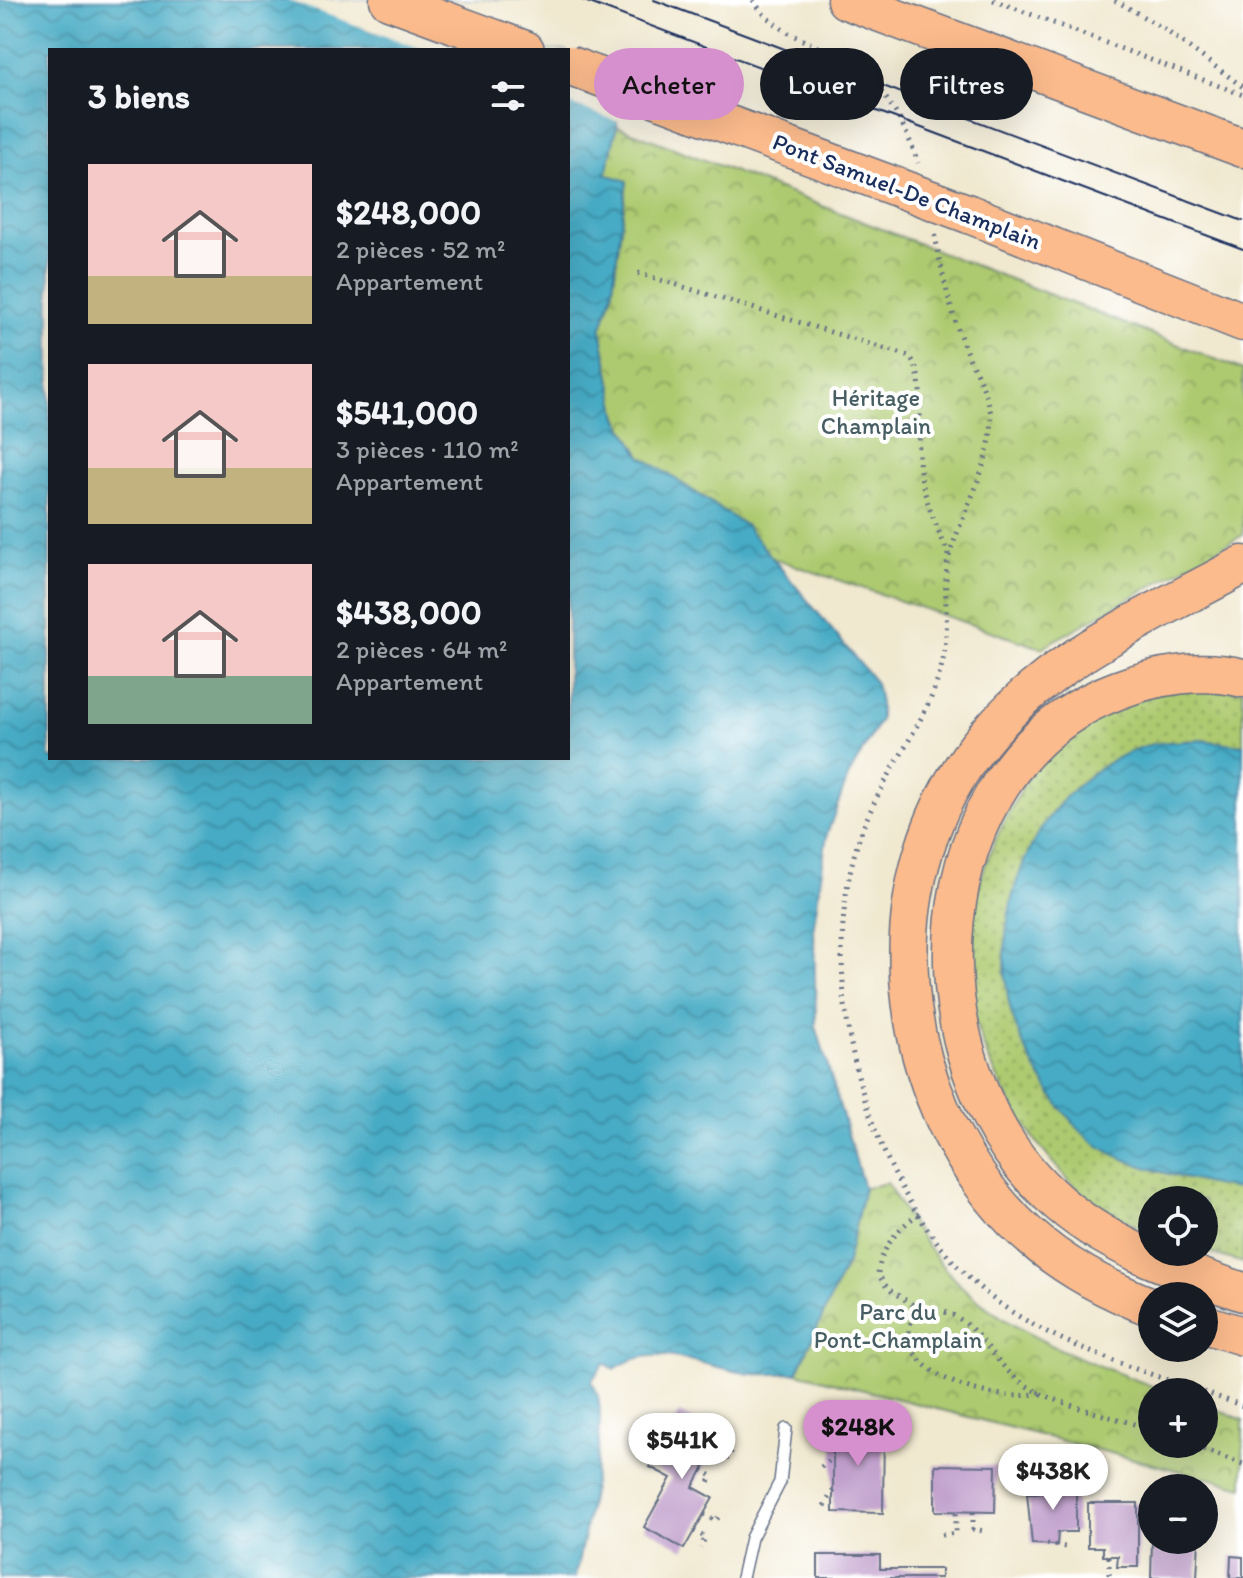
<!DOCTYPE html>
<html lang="fr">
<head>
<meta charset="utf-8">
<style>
  body { margin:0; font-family:Itim,sans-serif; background:#242831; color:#f1f3f6; height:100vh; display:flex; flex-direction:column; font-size:30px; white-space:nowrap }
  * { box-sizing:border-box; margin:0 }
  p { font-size:26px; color:#9ea1a6 }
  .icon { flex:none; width:44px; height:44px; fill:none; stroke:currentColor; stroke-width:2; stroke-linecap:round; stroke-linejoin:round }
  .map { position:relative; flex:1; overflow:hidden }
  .sheet { position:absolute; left:48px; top:48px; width:522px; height:712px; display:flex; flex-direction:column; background:#171b24; border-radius:0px; box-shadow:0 8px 32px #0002 }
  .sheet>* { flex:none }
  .top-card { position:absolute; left:594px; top:48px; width:528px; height:72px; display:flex; gap:16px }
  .fabs { position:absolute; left:1138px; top:1186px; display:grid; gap:16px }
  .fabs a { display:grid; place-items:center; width:80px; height:80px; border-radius:50%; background:#171b24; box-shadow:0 8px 32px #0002; font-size:40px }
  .price { position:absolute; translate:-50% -68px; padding:0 18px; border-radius:28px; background:#fff; color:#222; font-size:26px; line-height:52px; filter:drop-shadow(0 2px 4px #0008) }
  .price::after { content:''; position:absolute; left:50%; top:48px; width:24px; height:18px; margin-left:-12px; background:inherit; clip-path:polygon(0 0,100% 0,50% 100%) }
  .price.selected { background:#d690ce; color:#111 }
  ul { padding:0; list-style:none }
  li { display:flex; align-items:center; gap:24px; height:200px; padding:0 40px }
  li span { display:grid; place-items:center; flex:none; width:224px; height:160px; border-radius:0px; color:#555 }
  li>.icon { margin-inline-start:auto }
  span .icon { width:96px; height:96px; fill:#fffc; stroke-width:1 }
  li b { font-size:34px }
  h2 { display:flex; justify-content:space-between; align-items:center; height:96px; padding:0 40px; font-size:34px }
  .tag { padding:0 28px; border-radius:36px; background:#171b24; box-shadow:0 8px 32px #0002; font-size:28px; line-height:72px }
  .tag.selected { background:#d690ce; color:#111 }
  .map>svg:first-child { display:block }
</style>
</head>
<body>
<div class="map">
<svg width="1243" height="1578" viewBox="0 0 1243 1578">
  <defs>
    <pattern id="grass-dots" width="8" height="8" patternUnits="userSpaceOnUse" patternTransform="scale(2)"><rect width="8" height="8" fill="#adca70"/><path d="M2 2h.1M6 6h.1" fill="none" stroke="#8ca45f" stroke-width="1.8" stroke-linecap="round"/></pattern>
    <pattern id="park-crowns" width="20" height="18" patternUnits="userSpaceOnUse" patternTransform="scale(2)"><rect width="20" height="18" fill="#adca70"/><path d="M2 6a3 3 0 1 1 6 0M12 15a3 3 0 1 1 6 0" fill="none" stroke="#8ca45f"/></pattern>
    <pattern id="water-waves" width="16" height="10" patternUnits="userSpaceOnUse" patternTransform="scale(2)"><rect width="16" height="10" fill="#46abc5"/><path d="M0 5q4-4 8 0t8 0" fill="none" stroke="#3a8ca3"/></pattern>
  </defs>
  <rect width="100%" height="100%" fill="#fff"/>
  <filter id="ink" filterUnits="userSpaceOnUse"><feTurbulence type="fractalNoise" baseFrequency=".0125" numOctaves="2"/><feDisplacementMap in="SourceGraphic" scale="16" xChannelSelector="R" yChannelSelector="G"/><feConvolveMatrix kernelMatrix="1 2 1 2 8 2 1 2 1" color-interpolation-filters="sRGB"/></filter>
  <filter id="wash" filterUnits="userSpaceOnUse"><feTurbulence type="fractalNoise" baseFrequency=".006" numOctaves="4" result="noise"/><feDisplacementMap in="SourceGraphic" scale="32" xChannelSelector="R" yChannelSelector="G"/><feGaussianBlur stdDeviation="1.8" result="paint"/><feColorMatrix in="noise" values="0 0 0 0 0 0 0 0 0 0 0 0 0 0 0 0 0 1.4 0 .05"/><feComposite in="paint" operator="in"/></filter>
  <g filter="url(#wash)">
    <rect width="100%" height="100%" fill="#f0e8cf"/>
    <!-- grass -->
    <path fill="url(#grass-dots)" stroke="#647c67" stroke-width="2" d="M1243,690V1263L1204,1251V1200H1152V1233C1129,1224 1087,1199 1070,1182C1019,1128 962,1033 967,956C970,905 985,857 1009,812C1021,789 1043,748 1064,733C1079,724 1149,693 1164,691C1190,688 1217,690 1243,690Z"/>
    <!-- park -->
    <g fill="url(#park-crowns)" stroke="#647c67" stroke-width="2">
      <polygon points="617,126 1243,370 1243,535 1041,648 772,558 746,526 641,456 618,418 601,330 612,295 627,182 606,174"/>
      <path d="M887,1183C908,1218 929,1254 958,1283C1016,1339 1095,1364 1168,1392H1152V1444H1204V1405L1243,1420V1487L797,1373L847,1262L864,1188Z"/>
    </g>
    <!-- water -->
    <g fill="url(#water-waves)" stroke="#306d92" stroke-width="2" fill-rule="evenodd">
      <path d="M0,0H616L629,37L617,126L606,174L627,181L612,295L601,330L618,418L641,456L746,526L876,683L880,703V720L848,777L827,834L814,924L816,1026L864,1188L847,1262L797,1373C783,1373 767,1375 753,1374C706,1369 657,1339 615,1369L604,1363L591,1382C616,1405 582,1541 575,1578H0ZM50,50H568V758H50Z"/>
      <path d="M1199,740L1243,745V1190C1202,1184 1120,1166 1088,1138C1054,1107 1012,1037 1007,991C994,888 1043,781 1145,746C1161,741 1182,742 1199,740Z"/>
    </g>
    <!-- pier -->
    <polygon fill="#f0e8cf" points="287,0 620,0 633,37 622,123 568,103 568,50 425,50"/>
    <g id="blocks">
      <!-- building -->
      <g fill="#bf9dcb">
        <polygon points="680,1413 721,1435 693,1487 713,1498 684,1549 644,1527 671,1478 650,1467"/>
        <polygon points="833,1424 884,1425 883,1513 833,1512"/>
        <polygon points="935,1465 996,1466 995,1512 935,1511"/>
        <polygon points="1058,1481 1076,1481 1076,1532 1058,1532 1057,1545 1032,1544 1027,1493 1040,1493 1048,1485 1058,1486"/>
        <polygon points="1088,1503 1138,1503 1138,1567 1117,1567 1118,1556 1103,1556 1103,1547 1088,1547"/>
        <polygon points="1152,1540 1199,1540 1197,1578 1151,1578"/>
        <polygon points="818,1555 880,1555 880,1569 941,1569 941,1578 818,1578"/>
        <polygon points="1231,1556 1243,1557 1243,1578 1230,1578"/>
      </g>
    </g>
  </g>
  <g filter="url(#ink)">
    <use href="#blocks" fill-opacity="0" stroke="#667086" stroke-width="2"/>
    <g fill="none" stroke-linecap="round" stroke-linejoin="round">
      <defs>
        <polyline id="service" points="742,1578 751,1538 780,1482 786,1429"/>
        <g id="motorway">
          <polyline points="389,0 525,50"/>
          <polyline points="846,0 1243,148"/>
          <polyline points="969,214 1243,322"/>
          <path d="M1243,678C1202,668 1157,675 1118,690C917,765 906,1062 1050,1195C1104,1246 1174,1269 1243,1292"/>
          <path d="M1152,1307C1102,1288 1052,1260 1014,1221C890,1092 868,875 987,735C1056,654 1152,615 1243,565"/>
          <polyline points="1204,1324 1243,1336"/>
        </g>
      </defs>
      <!-- service casing -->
      <use href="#service" stroke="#667086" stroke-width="14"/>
      <!-- motorway casing -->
      <use href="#motorway" stroke="#667086" stroke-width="41"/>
      <!-- path -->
      <g stroke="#667086" stroke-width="5" stroke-dasharray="2 6" stroke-linecap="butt">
        <path d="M753,0C780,41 817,40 854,66C886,89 906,126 918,163"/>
        <polyline points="993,0 1243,95"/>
        <polyline points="1115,0 1164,29 1243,87"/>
        <path d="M935,235C941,269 949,305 961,338C971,369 995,397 991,431C986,473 963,513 950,553C942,580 948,610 946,638C945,659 938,681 930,700C908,748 876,789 859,839C809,990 873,1218 1006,1308C1076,1355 1165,1377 1243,1406"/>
        <path d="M638,273L909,356C928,375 917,433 919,460C921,493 936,525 949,555"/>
        <path d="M919,1214C898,1227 880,1250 878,1274L888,1289L923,1311"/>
        <path d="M1040,1392C1004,1407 892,1376 911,1322L929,1310C972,1309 987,1356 1018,1380C1049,1404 1114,1416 1152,1430"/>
        <polyline points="823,1430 834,1428"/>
        <polyline points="1188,1444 1243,1464"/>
        <polyline points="712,1453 726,1460 734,1447"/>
        <polyline points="821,1467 833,1458"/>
        <polyline points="702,1470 712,1476 708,1485"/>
        <polyline points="824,1506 833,1491"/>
        <polyline points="973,1512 973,1529 984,1531"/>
        <polyline points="704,1514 715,1521 722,1513"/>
        <polyline points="694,1531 705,1537 701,1548"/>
        <polyline points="942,1535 956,1533 956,1511"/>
        <polyline points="1047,1544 1065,1547"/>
        <polyline points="1109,1557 1109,1578"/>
      </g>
      <!-- service -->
      <use href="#service" stroke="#fff" stroke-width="11"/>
      <!-- motorway -->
      <use href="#motorway" stroke="#fbbb8c" stroke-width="38"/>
      <!-- tram -->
      <g stroke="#1b2f5e" stroke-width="2">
        <polyline points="582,0 1243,249"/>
        <polyline points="654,0 1243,221"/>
      </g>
      <defs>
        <polyline id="motorway-bridge" points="568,65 969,214"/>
      </defs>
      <!-- motorway-bridge casing -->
      <use href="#motorway-bridge" stroke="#667086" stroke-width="41" stroke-linecap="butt"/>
      <!-- motorway-bridge -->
      <use href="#motorway-bridge" stroke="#fbbb8c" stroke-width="38"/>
    </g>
  </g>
  <g text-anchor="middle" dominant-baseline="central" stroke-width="8" stroke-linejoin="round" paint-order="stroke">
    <!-- street labels -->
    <g font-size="24" fill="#1b2f5e" stroke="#fff">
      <text transform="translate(907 191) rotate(21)">Pont Samuel-De Champlain</text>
    </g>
    <!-- park labels -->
    <g font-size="24" fill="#475e63" stroke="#fff">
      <text x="876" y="397">Héritage<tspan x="876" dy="28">Champlain</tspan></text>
      <text x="898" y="1311">Parc du<tspan x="898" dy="28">Pont-Champlain</tspan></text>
    </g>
  </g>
</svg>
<div class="fabs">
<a><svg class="icon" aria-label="locate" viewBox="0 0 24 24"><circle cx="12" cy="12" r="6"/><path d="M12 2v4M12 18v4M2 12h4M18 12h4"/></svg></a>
<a><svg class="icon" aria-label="layers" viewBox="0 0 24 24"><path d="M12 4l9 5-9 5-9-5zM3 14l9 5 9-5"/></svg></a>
<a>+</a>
<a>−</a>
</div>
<b class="price selected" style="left:858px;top:1468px">$248K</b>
<b class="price" style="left:682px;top:1481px">$541K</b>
<b class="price" style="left:1053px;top:1512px">$438K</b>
<div class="top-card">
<a class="tag selected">Acheter</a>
<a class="tag">Louer</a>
<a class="tag">Filtres</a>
</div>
<section class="sheet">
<h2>3 biens<svg class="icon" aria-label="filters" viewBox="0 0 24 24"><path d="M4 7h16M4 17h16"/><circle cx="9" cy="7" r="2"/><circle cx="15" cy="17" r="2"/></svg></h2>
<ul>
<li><span style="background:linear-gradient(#f6c9c9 70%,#c2b280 0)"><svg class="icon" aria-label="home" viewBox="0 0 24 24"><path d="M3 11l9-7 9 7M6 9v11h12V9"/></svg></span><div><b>$248,000</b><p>2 pièces · 52 m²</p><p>Appartement</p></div></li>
<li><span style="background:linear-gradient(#f6c9c9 65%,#c2b280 0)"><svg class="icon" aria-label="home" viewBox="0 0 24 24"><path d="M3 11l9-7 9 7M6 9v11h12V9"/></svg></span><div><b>$541,000</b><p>3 pièces · 110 m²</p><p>Appartement</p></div></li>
<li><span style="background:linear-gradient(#f6c9c9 70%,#7fa58c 0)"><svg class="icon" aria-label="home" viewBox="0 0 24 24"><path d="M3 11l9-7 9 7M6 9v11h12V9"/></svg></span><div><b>$438,000</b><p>2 pièces · 64 m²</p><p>Appartement</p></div></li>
</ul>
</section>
</div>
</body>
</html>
